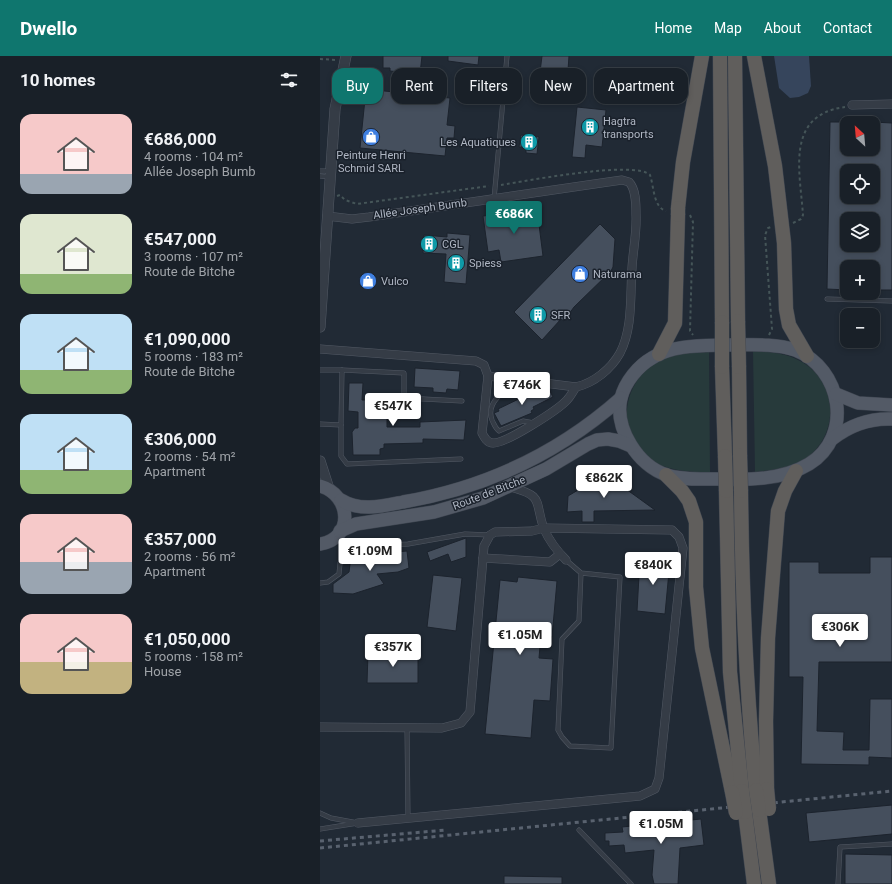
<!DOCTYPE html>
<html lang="en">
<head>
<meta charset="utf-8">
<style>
  body { margin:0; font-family:Roboto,sans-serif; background:#222830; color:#f1f3f6; height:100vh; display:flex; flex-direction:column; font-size:15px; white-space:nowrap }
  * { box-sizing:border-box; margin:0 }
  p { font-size:13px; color:#9fa3a8 }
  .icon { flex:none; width:22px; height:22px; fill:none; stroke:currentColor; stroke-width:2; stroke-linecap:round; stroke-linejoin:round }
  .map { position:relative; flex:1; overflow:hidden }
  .side { display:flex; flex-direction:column; background:#192028; width:320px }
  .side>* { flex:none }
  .top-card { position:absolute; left:12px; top:12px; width:380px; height:36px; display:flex; gap:8px }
  .needle { width:26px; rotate:334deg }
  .controls { position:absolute; left:520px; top:60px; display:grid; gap:8px }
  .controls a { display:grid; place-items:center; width:40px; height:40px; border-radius:8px; background:#192028; box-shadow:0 2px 6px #0003,0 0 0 1px #373e45; font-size:20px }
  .price { position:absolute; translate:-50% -34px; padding:0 9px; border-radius:4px; background:#fff; color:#222; font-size:13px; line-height:26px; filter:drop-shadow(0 1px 2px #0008) }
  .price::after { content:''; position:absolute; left:50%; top:24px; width:12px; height:9px; margin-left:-6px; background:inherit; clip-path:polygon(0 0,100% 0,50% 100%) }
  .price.selected { background:#0f766e; color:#fff }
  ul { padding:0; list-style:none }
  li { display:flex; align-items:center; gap:12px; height:100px; padding:0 20px }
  li span { display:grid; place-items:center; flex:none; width:112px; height:80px; border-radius:12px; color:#555 }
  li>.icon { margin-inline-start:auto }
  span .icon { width:48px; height:48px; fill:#fffc; stroke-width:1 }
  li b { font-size:17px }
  h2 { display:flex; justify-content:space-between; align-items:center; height:48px; padding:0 20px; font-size:17px }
  .pill { padding:0 14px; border-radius:12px; background:#192028; box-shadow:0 2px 6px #0003,0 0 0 1px #373e45; font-size:14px; line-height:36px }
  .pill.selected { background:#0f766e; color:#fff }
  header { display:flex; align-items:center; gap:24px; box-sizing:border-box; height:56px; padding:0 20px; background:#0f766e; color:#fff }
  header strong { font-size:19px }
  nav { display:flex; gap:22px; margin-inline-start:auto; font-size:14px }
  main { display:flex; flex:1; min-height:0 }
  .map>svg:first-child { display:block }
</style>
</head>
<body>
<header>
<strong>Dwello</strong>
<nav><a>Home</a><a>Map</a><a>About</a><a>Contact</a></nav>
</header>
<main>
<section class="side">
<h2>10 homes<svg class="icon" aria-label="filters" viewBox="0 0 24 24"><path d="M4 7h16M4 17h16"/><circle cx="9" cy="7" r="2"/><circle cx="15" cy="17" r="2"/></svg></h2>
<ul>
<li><span style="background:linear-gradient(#f6c9c9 75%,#9aa5b1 0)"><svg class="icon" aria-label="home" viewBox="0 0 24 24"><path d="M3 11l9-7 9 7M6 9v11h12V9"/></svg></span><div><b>€686,000</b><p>4 rooms · 104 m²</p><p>Allée Joseph Bumb</p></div></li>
<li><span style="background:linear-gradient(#dfe7d0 75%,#8fb573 0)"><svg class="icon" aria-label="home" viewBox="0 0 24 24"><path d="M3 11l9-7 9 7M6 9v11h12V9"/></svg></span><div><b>€547,000</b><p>3 rooms · 107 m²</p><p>Route de Bitche</p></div></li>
<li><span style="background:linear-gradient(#bfe0f5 70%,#8fb573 0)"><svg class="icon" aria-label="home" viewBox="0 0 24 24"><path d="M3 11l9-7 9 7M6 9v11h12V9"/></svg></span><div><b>€1,090,000</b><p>5 rooms · 183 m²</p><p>Route de Bitche</p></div></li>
<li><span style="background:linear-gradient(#bfe0f5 70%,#8fb573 0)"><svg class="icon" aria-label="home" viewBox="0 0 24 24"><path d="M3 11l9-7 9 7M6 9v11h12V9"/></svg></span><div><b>€306,000</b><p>2 rooms · 54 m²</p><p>Apartment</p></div></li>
<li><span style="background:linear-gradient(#f6c9c9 60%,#9aa5b1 0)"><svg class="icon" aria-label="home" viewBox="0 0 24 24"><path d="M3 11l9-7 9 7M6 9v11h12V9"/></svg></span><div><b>€357,000</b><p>2 rooms · 56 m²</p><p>Apartment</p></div></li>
<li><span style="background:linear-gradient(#f6c9c9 60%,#c2b280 0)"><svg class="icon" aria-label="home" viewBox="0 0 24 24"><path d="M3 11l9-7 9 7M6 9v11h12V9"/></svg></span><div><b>€1,050,000</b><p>5 rooms · 158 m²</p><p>House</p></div></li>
</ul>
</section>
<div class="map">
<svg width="572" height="828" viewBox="0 0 572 828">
  <rect width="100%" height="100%" fill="#212a35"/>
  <!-- green -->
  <g fill="#273a3b">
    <path d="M433,295C450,296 465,297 480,305C520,326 520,382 482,405C468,413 450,414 435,416Z"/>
    <path d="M389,296L390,417C374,416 351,415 336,407C293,384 300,324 341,304C355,296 374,297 389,296Z"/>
  </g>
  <!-- water -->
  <polygon fill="#36455c" points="454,0 489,0 491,30 488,37 479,41 470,42 459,32"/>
  <!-- building -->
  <g fill="#454f5d" stroke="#1c232d" fill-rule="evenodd">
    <polygon points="63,0 102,0 100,18 70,15 70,12 63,12"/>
    <polygon points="128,0 159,0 158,9 128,5"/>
    <polygon points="222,0 249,0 246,43 227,42 229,17 220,16"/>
    <polygon points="46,33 130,42 127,69 135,70 134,82 127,82 125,100 40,92"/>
    <polygon points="257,51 286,54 282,91 266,89 265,102 252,101"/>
    <path d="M510,66H527V93H553V66L572,67V234H553V211H527V234L507,233ZM527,115H553V141H527ZM527,163H553V189H527Z"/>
    <polygon points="201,79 219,81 217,98 206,97 206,91 199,91"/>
    <polygon points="217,153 223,200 181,206 179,194 168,196 163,160"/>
    <polygon points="280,168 295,183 293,211 291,215 254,251 244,265 241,263 222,284 194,256"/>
    <polygon points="127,177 150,179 146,228 124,226 126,198 103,197 104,179 127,181"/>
    <polygon points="95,312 140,315 138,334 127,333 126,337 113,336 113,332 94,331"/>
    <polygon points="29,327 43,327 42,344 48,344 48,350 67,350 67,371 100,371 100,366 146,364 144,384 103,383 103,387 64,388 64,392 60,393 60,399 33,399 32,376 35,372 38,372 38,356 28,355"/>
    <polygon points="205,330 213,331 216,339 229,333 233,341 213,351 214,353 211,355 212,357 181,370 174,357 179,355 178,353 207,339 204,334"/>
    <polygon points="285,418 288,420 335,454 274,455 274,466 262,466 262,455 247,456 248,440"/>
    <polygon points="146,482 146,501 131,506 128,498 110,505 107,496"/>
    <polygon points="87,495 89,512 78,516 57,518 64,528 33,538 13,537 13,528 29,516 30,508 41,499"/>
    <polygon points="550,501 572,501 572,606 499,606 497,675 524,676 523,694 549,694 550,643 572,643 572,702 549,701 549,709 481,708 483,621 469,621 469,506 499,506 499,517 550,517"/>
    <polygon points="320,502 350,505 345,558 317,555"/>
    <polygon points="113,519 142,522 136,575 107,571"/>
    <polygon points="198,521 237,525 232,581 221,579 219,602 233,603 230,645 214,644 211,682 165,678 180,524 197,526"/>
    <polygon points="48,597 98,598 98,627 47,627"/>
    <polygon points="572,749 572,778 489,786 486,757"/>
    <polygon points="381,763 384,789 360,792 358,828 334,828 332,819 334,794 305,797 304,789 289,790 289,785 285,785 285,777 303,776 302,771"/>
    <polygon points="525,798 572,799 572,828 525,828"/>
    <polygon points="184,820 242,821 242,828 184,828"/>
  </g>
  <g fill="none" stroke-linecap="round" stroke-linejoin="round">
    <defs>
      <g id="service">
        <polyline points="0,115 10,115"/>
        <polyline points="0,120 10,121"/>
        <polyline points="174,143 187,0"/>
        <polyline points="507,243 572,245"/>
        <polyline points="0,314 22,314 21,369"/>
        <polyline points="22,314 84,317 84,342 142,345"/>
        <path d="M200,325C187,333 165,345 172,364C174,368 175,372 179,375L203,365L214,367"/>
        <polyline points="0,368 21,369 21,400 27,408 141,403"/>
        <polyline points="246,504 261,517 300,521 291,692 250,690 242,681 238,674 242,583 259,565 261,517"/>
        <polyline points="0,527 8,526 19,518 20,507 41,491 88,488 145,478 170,479"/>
        <polyline points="87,671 88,762"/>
        <polyline points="0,757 11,762 38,767 0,773"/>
        <polyline points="259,774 311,828"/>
        <polyline points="518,828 520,791 572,788"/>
      </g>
      <g id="minor">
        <polyline points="532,49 572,48"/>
        <path d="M7,160L32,163L49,161L288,126L302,124L309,126C316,133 316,148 316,158C317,176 313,194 312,212C310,240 313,272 300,297C291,313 274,327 256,331L168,320"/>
        <path d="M0,293L156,305L164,309L168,320L162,377C164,381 167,387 173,387C185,388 238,354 247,344C251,340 253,335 256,331"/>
        <path d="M190,431C225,440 214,445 224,473C229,484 237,495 246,504"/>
        <polyline points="163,502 230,506 240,498"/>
        <polyline points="0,671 122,672 141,667 150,656 164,490 170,479 175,476 212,475 224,472 352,474 359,481 363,492 339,722 335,733 320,740 38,767"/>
      </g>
      <g id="tertiary">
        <polyline points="0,271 15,53 26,0"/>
        <polyline points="0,405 9,433"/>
      </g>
      <g id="primary">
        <path d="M409,289C430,289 455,287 475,294C522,312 534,380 489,408C463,424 428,424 398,423C381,423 363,424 347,419C318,410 294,372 301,342C305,326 318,310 332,302C354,288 384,290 409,289Z"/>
        <polyline points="516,338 538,347 572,349"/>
        <path d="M512,383C530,369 549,362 572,363"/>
        <path d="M0,430C32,439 34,483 0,488"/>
        <path d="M21,444C40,456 63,450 83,446C164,432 239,397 301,342"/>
        <polyline points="20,475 36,468 114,456 163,442 226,413 268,388 277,384 288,383 299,385 311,390"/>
      </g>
      <g id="trunk">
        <polyline points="400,0 402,266"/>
        <polyline points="415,0 418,265"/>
        <polyline points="434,0 455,110 464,187 466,253 469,269 487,300"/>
        <polyline points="358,152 363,106 382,0"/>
        <polyline points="339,298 355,267 358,159"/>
        <polyline points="402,311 405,400"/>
        <polyline points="419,311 420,399"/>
        <polyline points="346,419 362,435 369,445 376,466 376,531 382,592 412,736"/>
        <polyline points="406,435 410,616 422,735"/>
        <path d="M421,435C422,535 426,634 436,734"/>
        <polyline points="447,733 446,665 448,582 458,455 465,435 476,415"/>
        <polyline points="439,754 449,828"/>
        <polyline points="425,756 434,828"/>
      </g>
    </defs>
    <!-- service casing -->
    <use href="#service" stroke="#525964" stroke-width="5"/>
    <!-- minor casing -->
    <use href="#minor" stroke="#525964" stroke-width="9"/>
    <!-- tertiary casing -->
    <use href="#tertiary" stroke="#525964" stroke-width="11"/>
    <!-- primary casing -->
    <use href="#primary" stroke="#3e4550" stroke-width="14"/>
    <!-- trunk casing -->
    <use href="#trunk" stroke="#3f4651" stroke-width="15"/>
    <!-- path -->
    <g stroke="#455558" stroke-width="2" stroke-dasharray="3 3" stroke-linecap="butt">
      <polyline points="0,3 17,4"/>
      <path d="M181,129C206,125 315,104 330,119C334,130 333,151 346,155"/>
      <polyline points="17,140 20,139 25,144 37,148 169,130"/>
      <polyline points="370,159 373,166 370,275 373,279"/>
      <path d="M473,167L481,163L483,159C480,115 465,59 525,51"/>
      <polyline points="449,279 452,273 445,179 448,172 451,171"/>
    </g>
    <!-- service -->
    <use href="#service" stroke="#353c46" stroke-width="4"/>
    <!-- minor -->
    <use href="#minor" stroke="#353c46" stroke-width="8"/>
    <!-- tertiary -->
    <use href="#tertiary" stroke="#353c46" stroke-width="10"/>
    <!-- primary -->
    <use href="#primary" stroke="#535a66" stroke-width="13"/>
    <!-- trunk -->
    <use href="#trunk" stroke="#605e5c" stroke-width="14"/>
    <!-- rail -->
    <g stroke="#59626f" stroke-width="3" stroke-dasharray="4 4" stroke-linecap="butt">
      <polyline points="0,785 126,774"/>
      <polyline points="0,792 572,735"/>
    </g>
    <defs>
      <g id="trunk-bridge">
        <polyline points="358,159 358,152"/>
        <polyline points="418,265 419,311"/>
        <polyline points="402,311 402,266"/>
        <polyline points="420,399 421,435"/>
        <polyline points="405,400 406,435"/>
        <polyline points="447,733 449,753"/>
        <polyline points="436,734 439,754"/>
        <polyline points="422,735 425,756"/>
        <polyline points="412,736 416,757"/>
      </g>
    </defs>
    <!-- trunk-bridge casing -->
    <use href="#trunk-bridge" stroke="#3f4651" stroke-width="15" stroke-linecap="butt"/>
    <!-- trunk-bridge -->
    <use href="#trunk-bridge" stroke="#605e5c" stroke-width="14"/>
  </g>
  <!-- icons -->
  <defs>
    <symbol id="building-disc" viewBox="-11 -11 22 22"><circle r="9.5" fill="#0f9aa8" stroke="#1a212b"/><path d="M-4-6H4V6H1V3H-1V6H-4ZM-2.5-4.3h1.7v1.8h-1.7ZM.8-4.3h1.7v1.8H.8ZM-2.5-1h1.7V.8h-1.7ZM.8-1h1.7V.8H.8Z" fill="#fff"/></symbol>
    <symbol id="shop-disc" viewBox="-11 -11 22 22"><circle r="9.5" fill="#3f7fe0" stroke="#1a212b"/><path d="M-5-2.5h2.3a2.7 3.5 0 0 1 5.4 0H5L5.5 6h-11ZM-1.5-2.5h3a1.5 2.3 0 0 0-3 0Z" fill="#fff"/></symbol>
  </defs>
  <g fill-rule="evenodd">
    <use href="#building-disc" x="260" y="61" width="20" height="20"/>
    <use href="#shop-disc" x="41" y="71" width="20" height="20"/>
    <use href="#building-disc" x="199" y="76" width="20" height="20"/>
    <use href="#building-disc" x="99" y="178" width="20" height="20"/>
    <use href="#building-disc" x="126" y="197" width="20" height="20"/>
    <use href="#shop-disc" x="250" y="208" width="20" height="20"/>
    <use href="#shop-disc" x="38" y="215" width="20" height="20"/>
    <use href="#building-disc" x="208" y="249" width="20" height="20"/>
  </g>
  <g text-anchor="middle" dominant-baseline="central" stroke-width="3" stroke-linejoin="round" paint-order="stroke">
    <!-- poi labels -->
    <g font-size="11" fill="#afb6c3" stroke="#1a212b" text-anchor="start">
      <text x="283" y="65">Hagtra<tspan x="283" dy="13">transports</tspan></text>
      <text x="196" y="86" text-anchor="end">Les Aquatiques</text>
      <text x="51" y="99" text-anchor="middle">Peinture Henri<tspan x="51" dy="13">Schmid SARL</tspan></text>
      <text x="122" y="188">CGL</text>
      <text x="149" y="207">Spiess</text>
      <text x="273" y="218">Naturama</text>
      <text x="61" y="225">Vulco</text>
      <text x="231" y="259">SFR</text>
    </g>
    <!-- street labels -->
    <g font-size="11" fill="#afb6c3" stroke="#1a212b">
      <text transform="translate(100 153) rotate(-8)">Allée Joseph Bumb</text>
      <text transform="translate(169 437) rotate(-21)">Route de Bitche</text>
    </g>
  </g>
</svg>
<div class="controls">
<a><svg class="needle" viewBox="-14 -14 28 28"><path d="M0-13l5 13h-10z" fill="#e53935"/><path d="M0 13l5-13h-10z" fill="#9fa3a8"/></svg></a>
<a><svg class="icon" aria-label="locate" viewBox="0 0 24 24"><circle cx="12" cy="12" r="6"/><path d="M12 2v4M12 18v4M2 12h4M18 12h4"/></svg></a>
<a><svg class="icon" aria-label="layers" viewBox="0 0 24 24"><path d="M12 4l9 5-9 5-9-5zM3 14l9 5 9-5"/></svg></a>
<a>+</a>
<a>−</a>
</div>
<b class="price selected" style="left:194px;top:179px">€686K</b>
<b class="price" style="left:202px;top:350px">€746K</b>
<b class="price" style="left:73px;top:371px">€547K</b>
<b class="price" style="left:284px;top:443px">€862K</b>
<b class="price" style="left:50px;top:516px">€1.09M</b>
<b class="price" style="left:333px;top:530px">€840K</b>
<b class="price" style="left:520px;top:592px">€306K</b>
<b class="price" style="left:200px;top:600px">€1.05M</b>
<b class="price" style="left:73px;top:612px">€357K</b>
<b class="price" style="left:341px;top:789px">€1.05M</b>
<div class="top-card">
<a class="pill selected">Buy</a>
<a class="pill">Rent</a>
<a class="pill">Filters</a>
<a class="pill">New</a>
<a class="pill">Apartment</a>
</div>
</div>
</main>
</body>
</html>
